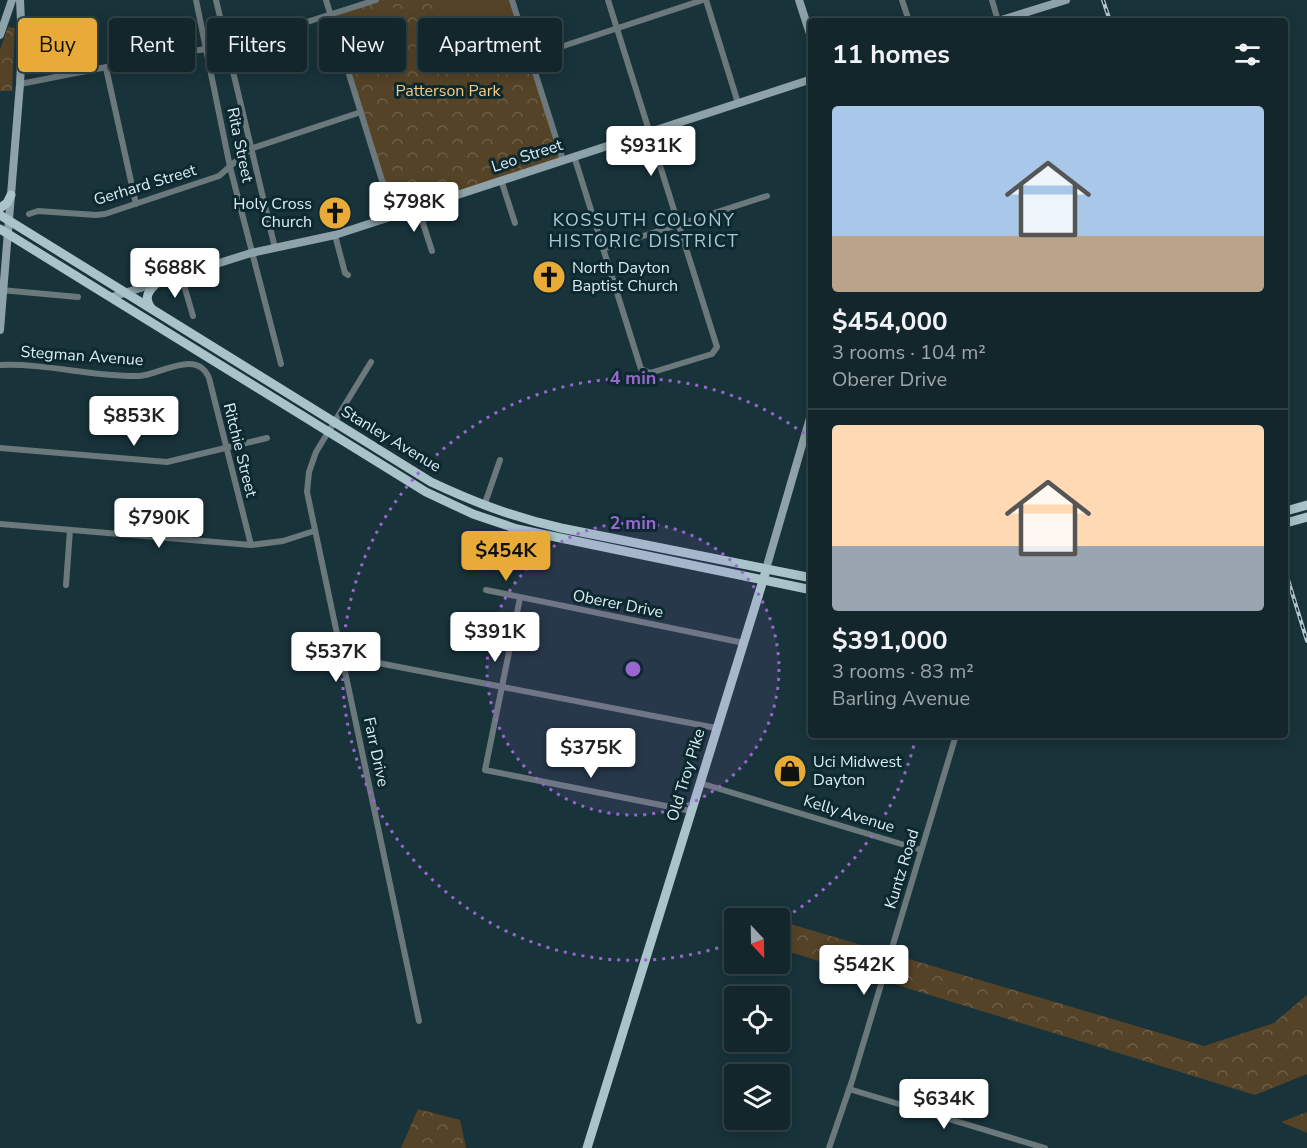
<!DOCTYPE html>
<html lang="en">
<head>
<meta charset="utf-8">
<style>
  body { margin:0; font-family:"Nunito Sans",sans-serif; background:#1b2e34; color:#f1f3f6; height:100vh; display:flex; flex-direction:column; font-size:22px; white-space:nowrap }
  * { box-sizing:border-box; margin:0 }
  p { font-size:20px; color:#9ca5a9 }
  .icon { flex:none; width:33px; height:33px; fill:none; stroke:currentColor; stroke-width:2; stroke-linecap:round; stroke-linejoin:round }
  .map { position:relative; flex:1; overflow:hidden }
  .panel { position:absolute; left:808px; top:18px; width:480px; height:720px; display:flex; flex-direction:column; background:#12262c; border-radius:6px; box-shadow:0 3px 15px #0003,0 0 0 2px #314348 }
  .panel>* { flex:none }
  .hud { position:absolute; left:18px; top:18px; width:570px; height:54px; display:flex; gap:12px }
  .needle { width:39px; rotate:158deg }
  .controls { position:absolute; left:724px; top:908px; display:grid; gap:12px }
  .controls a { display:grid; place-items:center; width:66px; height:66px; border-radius:6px; background:#12262c; box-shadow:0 3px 15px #0003,0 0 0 2px #314348; font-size:30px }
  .price { position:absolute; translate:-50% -51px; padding:0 14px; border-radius:6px; background:#fff; color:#222; font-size:20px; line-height:39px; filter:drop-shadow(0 2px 3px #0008) }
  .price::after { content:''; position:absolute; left:50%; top:36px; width:18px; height:14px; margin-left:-9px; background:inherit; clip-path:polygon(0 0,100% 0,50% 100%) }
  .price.active { background:#e9ab38; color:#111 }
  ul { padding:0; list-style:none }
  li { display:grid; align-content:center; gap:12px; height:318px; padding:0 24px }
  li+li { border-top:2px solid #314348 }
  li span { display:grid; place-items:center; height:186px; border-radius:6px; color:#555 }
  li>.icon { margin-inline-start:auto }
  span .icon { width:108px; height:108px; fill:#fffc; stroke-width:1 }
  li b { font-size:26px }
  h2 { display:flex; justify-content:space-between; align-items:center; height:72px; padding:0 24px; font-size:26px }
  .tag { padding:0 21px; border-radius:6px; background:#12262c; box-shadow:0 3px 15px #0003,0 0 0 2px #314348; font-size:21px; line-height:54px }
  .tag.active { background:#e9ab38; color:#111 }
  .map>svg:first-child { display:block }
</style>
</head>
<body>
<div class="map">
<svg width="1307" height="1148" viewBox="0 0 1307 1148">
  <defs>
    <pattern id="forest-crowns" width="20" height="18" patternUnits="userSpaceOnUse" patternTransform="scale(1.5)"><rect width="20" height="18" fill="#554327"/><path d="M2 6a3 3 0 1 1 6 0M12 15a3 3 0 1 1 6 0" fill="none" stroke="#6d5e47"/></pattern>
  </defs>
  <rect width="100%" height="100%" fill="#18333a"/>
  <!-- forest -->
  <g fill="url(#forest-crowns)">
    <polygon points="376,0 512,0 563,160 393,216 331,15"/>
    <polygon points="8,27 15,28 12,91 0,91 0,50"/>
    <polygon points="780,921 1204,1046 1274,1023 1307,995 1307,1074 1255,1095 780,949"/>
    <polygon points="418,1109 460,1120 466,1148 401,1148"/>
    <polygon points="1307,1112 1307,1133 1281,1122"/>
  </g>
  <!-- pitch -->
  <g fill="#554327">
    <path d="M437,0H496L506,35C498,38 488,43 479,43C451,45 444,21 437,0Z"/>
    <path d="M393,7C402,25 404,48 385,62C379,66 369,68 363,71L345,22Z"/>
    <polygon points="407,88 414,109 402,112 396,91"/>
  </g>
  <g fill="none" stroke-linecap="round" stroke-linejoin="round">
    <!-- street -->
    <g stroke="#6c797c" stroke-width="6">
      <polyline points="196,0 230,167 281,364"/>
      <polyline points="216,0 275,248"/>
      <polyline points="326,0 393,216"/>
      <polyline points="512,0 563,160"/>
      <polyline points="706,0 738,103"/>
      <polyline points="902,0 909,21"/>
      <polyline points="992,0 998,21"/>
      <polyline points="530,57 703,0"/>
      <polyline points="106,68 136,204"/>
      <polyline points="20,84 178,53 235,45 376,0"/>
      <polyline points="574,156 641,369 650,373 712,354 717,347 608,0"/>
      <polyline points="501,180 515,223"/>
      <polyline points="418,208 432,251"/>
      <polyline points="29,214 38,211 96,215 105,214 219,176 250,149 361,112"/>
      <polyline points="335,235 345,273 348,275"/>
      <polyline points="603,249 767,196"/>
      <polyline points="181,275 193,316"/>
      <polyline points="1,290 78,297"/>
      <polyline points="371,362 316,452 309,472 307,492 419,1021"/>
      <path d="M0,365C46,363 93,377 139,376C160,375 197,348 209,378L251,545"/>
      <polyline points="0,448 167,462 267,438"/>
      <polyline points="484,506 500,460"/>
      <polyline points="0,524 251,545 283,541 314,531"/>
      <polyline points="66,585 70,530"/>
      <polyline points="486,590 744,643"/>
      <polyline points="520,598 485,770 691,811"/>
      <polyline points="342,656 716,728"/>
      <polyline points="700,783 921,850"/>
      <polyline points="849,1089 1045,1148"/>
      <polyline points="829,1148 852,1081 956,735"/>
    </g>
    <!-- secondary -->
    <g stroke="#8ea2a9" stroke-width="8">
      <polyline points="799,0 812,40"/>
      <polyline points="998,21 1066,0"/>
      <polyline points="0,35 12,0"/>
      <polyline points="112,297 251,253 335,235 812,79"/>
      <polyline points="0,330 20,84 22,43 20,0"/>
      <polyline points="766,569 812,411"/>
    </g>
    <!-- primary -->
    <g stroke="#a9c3cb" stroke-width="9">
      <polyline points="0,208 7,203 11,195"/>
      <path d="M0,215L431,482C476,503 513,517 561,528L812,578"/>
      <polyline points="0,229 426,492 473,514 517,529 812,590"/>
      <path d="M151,308C143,297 149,290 158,282"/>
      <polyline points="1286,511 1307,505"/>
      <polyline points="1286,523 1307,517"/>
      <polyline points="587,1148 765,574"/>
    </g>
    <defs>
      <g id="rail">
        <polyline points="1103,0 1110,21"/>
        <polyline points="1286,573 1307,641"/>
      </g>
    </defs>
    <!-- rail casing -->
    <use href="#rail" stroke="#b5c7cc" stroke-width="4"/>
    <!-- rail -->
    <use href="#rail" stroke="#0d2930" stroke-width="1.5" stroke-dasharray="4.5" stroke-linecap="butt"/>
  </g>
  <!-- distance rings -->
  <circle cx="633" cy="669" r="146" fill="#9866ce" fill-opacity=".12"/>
  <g fill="none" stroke="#9866ce" stroke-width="3" stroke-dasharray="3 6">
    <circle cx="633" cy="669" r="146"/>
    <path d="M916 737A291 291 0 0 1 781 920M735 942A291 291 0 1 1 810 438"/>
  </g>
  <!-- icons -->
  <defs>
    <symbol id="church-disc" viewBox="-11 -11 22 22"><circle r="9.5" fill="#e9ab38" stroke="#0d2930"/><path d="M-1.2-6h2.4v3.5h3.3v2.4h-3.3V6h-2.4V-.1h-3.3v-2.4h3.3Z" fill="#111"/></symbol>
    <symbol id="shop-disc" viewBox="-11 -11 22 22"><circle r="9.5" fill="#e9ab38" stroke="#0d2930"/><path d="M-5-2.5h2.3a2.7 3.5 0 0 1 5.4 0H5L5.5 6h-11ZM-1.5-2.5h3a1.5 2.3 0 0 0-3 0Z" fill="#111"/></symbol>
  </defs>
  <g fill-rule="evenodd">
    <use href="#church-disc" x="316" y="194" width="38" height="38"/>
    <use href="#church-disc" x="530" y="258" width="38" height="38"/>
    <use href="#shop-disc" x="771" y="752" width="38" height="38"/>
  </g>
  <g text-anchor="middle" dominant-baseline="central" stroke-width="6" stroke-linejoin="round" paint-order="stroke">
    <!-- park labels -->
    <g font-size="16" fill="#f7ca81" stroke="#0d2930">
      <text x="448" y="91">Patterson Park</text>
    </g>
    <!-- street labels -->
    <g font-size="16" fill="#dcecf1" stroke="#0d2930">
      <text transform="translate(240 145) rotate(78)">Rita Street</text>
      <text transform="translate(527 156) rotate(-18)">Leo Street</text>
      <text transform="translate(145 185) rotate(-17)">Gerhard Street</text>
      <text transform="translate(82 356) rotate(4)">Stegman Avenue</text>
      <text transform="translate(391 439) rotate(31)">Stanley Avenue</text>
      <text transform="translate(240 450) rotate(76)">Ritchie Street</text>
      <text transform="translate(618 604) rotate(11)">Oberer Drive</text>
      <text transform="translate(376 752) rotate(78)">Farr Drive</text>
      <text transform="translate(686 775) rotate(-73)">Old Troy Pike</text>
      <text transform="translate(849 814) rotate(17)">Kelly Avenue</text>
      <text transform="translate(902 869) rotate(-73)">Kuntz Road</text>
    </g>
    <!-- poi labels -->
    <g font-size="16" fill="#dcecf1" stroke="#0d2930" text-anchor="start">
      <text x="312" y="204" text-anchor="end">Holy Cross<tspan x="312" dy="18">Church</tspan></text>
      <text x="572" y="268">North Dayton<tspan x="572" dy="18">Baptist Church</tspan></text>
      <text x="813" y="762">Uci Midwest<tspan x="813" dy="18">Dayton</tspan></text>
    </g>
    <!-- neighbourhood labels -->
    <g font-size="18" letter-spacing="1.5" fill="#aac9d2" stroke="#0d2930">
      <text x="644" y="220">KOSSUTH COLONY<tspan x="644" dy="21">HISTORIC DISTRICT</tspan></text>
    </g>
  </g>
  <circle cx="633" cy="669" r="9" fill="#9866ce" stroke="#0d2930" stroke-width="3"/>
  <g font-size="18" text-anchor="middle" font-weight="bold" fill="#9866ce" stroke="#0d2930" stroke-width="6" stroke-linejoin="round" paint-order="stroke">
    <text x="633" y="384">4 min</text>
    <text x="633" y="529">2 min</text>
  </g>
</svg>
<div class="controls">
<a><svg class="needle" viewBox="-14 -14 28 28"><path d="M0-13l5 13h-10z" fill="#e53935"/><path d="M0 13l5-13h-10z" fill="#9ca5a9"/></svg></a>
<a><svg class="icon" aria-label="locate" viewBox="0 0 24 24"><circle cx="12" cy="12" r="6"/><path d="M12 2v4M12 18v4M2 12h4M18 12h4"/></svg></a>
<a><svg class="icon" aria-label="layers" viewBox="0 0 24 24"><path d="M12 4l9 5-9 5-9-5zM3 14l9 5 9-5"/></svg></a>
</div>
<b class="price" style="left:651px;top:177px">$931K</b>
<b class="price" style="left:414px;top:233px">$798K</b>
<b class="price" style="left:175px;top:299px">$688K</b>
<b class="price" style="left:134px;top:447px">$853K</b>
<b class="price" style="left:159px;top:549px">$790K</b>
<b class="price active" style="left:506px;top:582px">$454K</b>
<b class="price" style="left:495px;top:663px">$391K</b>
<b class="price" style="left:336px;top:683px">$537K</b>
<b class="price" style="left:591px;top:779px">$375K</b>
<b class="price" style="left:864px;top:996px">$542K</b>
<b class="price" style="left:944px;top:1130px">$634K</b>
<div class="hud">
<a class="tag active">Buy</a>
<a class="tag">Rent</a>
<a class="tag">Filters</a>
<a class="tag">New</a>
<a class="tag">Apartment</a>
</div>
<section class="panel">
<h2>11 homes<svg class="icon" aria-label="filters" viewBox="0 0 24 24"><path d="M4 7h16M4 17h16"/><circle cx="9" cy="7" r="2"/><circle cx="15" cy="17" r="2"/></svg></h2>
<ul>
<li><span style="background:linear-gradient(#a9c7e8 70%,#b9a48a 0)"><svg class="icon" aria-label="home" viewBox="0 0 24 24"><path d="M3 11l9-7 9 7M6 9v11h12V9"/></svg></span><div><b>$454,000</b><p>3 rooms · 104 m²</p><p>Oberer Drive</p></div></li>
<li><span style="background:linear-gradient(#ffd9b3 65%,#9aa5b1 0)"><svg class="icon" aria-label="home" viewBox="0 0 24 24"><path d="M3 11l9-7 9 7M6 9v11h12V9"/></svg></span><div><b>$391,000</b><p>3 rooms · 83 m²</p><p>Barling Avenue</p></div></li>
</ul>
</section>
</div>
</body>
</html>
